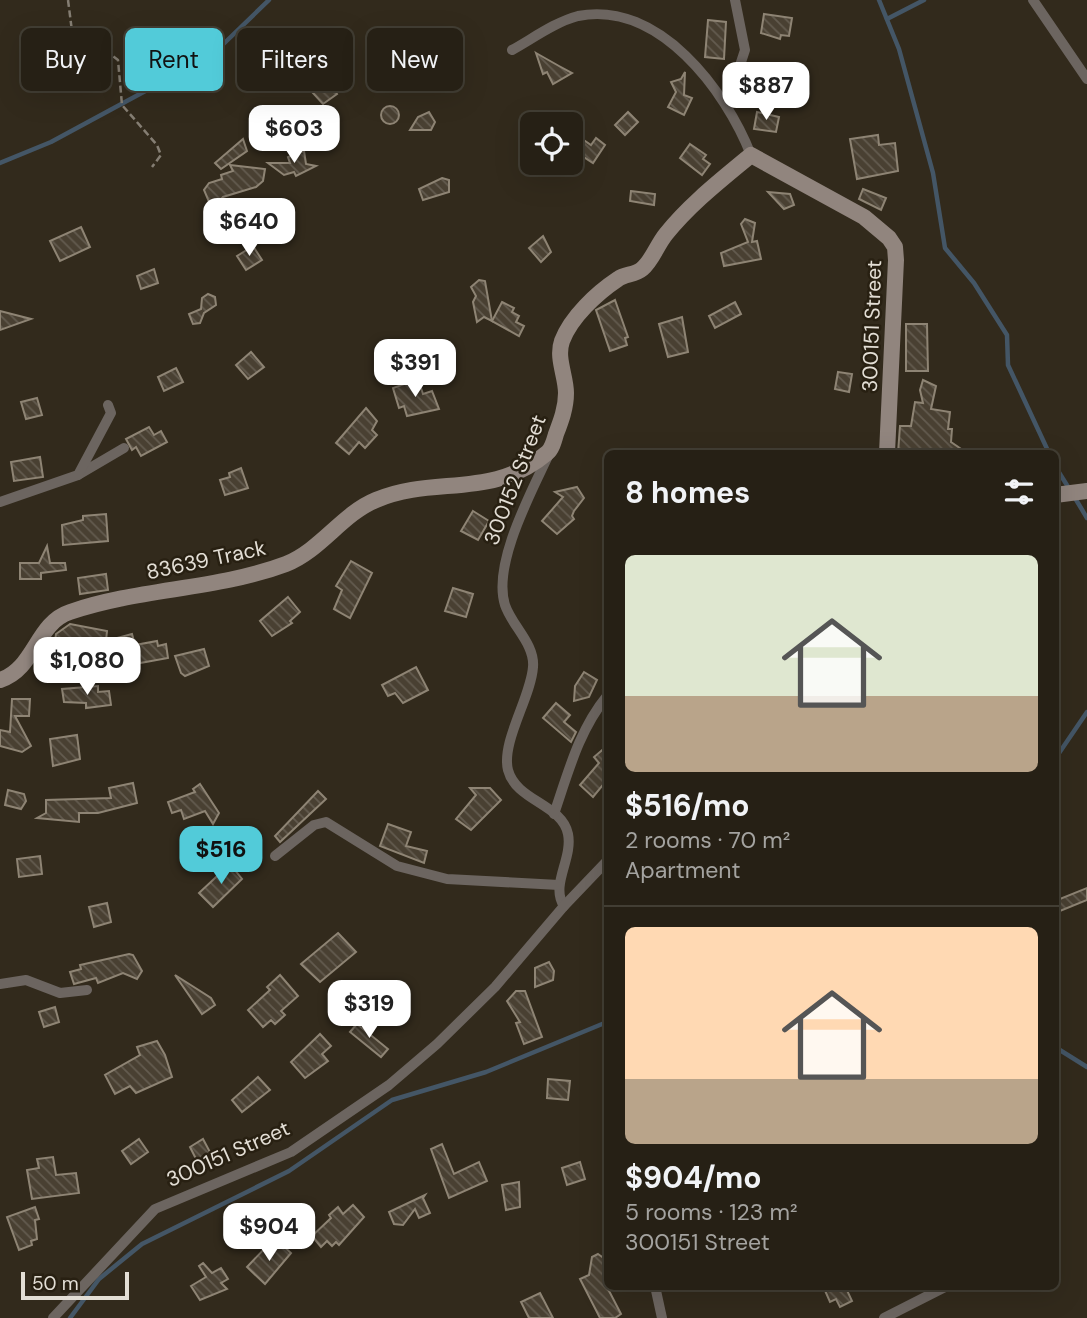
<!DOCTYPE html>
<html lang="en">
<head>
<meta charset="utf-8">
<style>
  body { margin:0; font-family:"DM Sans",sans-serif; background:#322d22; color:#f1f3f6; height:100vh; display:flex; flex-direction:column; font-size:26px; white-space:nowrap }
  * { box-sizing:border-box; margin:0 }
  p { font-size:23px; color:#a4a3a0 }
  .icon { flex:none; width:38px; height:38px; fill:none; stroke:currentColor; stroke-width:2; stroke-linecap:round; stroke-linejoin:round }
  .map { position:relative; flex:1; overflow:hidden }
  .details { position:absolute; left:604px; top:450px; width:455px; height:840px; display:flex; flex-direction:column; background:#262015; border-radius:10px; box-shadow:0 7px 28px #0002,0 0 0 2px #423e34 }
  .details>* { flex:none }
  .hud { position:absolute; left:21px; top:28px; width:478px; height:63px; display:flex; gap:14px }
  .controls { position:absolute; left:520px; top:112px; display:grid; gap:14px }
  .controls a { display:grid; place-items:center; width:63px; height:63px; border-radius:10px; background:#262015; box-shadow:0 7px 28px #0002,0 0 0 2px #423e34; font-size:35px }
  .scale { position:absolute; left:21px; bottom:18px; width:108px; box-sizing:border-box; padding-left:7px; border:4px solid #e3ded5; border-top:0; font-size:19px; line-height:24px; white-space:nowrap; color:#e3ded5; -webkit-text-stroke:5px #282012; paint-order:stroke }
  .price { position:absolute; translate:-50% -60px; padding:0 16px; border-radius:14px; background:#fff; color:#222; font-size:23px; line-height:46px; filter:drop-shadow(0 2px 4px #0008) }
  .price::after { content:''; position:absolute; left:50%; top:42px; width:21px; height:16px; margin-left:-10px; background:inherit; clip-path:polygon(0 0,100% 0,50% 100%) }
  .price.selected { background:#52cbd9; color:#111 }
  ul { padding:0; list-style:none }
  li { display:grid; align-content:center; gap:14px; height:371px; padding:0 21px }
  li+li { border-top:2px solid #423e34 }
  li span { display:grid; place-items:center; height:217px; border-radius:10px; color:#555 }
  li>.icon { margin-inline-start:auto }
  span .icon { width:126px; height:126px; fill:#fffc; stroke-width:1 }
  li b { font-size:30px }
  h2 { display:flex; justify-content:space-between; align-items:center; height:84px; padding:0 21px; font-size:30px }
  .chip { padding:0 24px; border-radius:10px; background:#262015; box-shadow:0 7px 28px #0002,0 0 0 2px #423e34; font-size:24px; line-height:63px }
  .chip.selected { background:#52cbd9; color:#111 }
  .map>svg:first-child { display:block }
</style>
</head>
<body>
<div class="map">
<svg width="1087" height="1318" viewBox="0 0 1087 1318">
  <defs>
    <pattern id="building-back-hatch" width="6" height="6" patternUnits="userSpaceOnUse" patternTransform="scale(1.75)"><rect width="6" height="6" fill="#494032"/><path d="M-1 5l2 2M0 0l6 6M5-1l2 2" fill="none" stroke="#635b4f"/></pattern>
  </defs>
  <rect width="100%" height="100%" fill="#322a1c"/>
  <g fill="none" stroke-linecap="round" stroke-linejoin="round">
    <!-- stream -->
    <g stroke="#445666" stroke-width="4.5">
      <polyline points="879,0 899,49 933,173 945,248 974,283 1007,335 1008,365 1049,453"/>
      <polyline points="887,19 924,0"/>
      <polyline points="0,163 51,142 212,55 269,0"/>
      <polyline points="1055,466 1070,490"/>
      <polyline points="1075,498 1087,518"/>
      <polyline points="1055,759 1087,712"/>
      <polyline points="1055,1047 1087,1067"/>
      <polyline points="70,1318 99,1279 142,1244 289,1171 392,1100 486,1072 607,1022"/>
    </g>
  </g>
  <!-- building -->
  <g fill="url(#building-back-hatch)" stroke="#8e8474" stroke-width="2">
    <polygon points="764,14 792,18 789,36 781,35 780,39 761,33"/>
    <polygon points="708,20 726,22 724,59 705,57"/>
    <polygon points="536,53 559,66 572,73 553,84 547,72 543,74"/>
    <polygon points="685,72 684,95 692,98 684,115 668,107 676,92 671,82 681,79"/>
    <polygon points="328,81 337,94 323,104 312,92"/>
    <circle cx="390" cy="115" r="9"/>
    <polygon points="429,112 435,122 431,130 410,130 418,117"/>
    <polygon points="628,112 638,122 625,135 615,125"/>
    <polygon points="757,112 779,117 776,132 754,129"/>
    <polygon points="878,135 879,145 895,143 898,171 857,179 850,139"/>
    <polygon points="578,136 591,145 596,138 605,145 593,163 570,148"/>
    <polygon points="243,139 247,151 221,169 215,163"/>
    <polygon points="690,144 706,155 703,159 710,164 702,175 680,158"/>
    <polygon points="304,151 306,164 316,166 296,176 294,172 284,175 268,163 290,163 288,157"/>
    <polygon points="230,165 265,169 263,181 256,187 223,197 212,209 204,190 209,183 222,179 221,175 233,171"/>
    <polygon points="442,178 449,180 449,192 423,200 419,189"/>
    <polygon points="863,189 886,198 881,210 859,199"/>
    <polygon points="631,191 655,194 654,205 630,201"/>
    <polygon points="768,192 790,194 794,205 784,209"/>
    <polygon points="745,219 755,223 752,242 757,241 761,259 724,266 721,253 748,242 741,224"/>
    <polygon points="81,227 90,247 60,261 50,241"/>
    <polygon points="543,236 551,252 541,262 529,248"/>
    <polygon points="253,246 262,260 246,270 237,256"/>
    <polygon points="154,269 158,283 141,289 137,276"/>
    <polygon points="479,280 485,281 492,321 484,317 477,322 473,302 476,296 471,287"/>
    <polygon points="208,294 215,297 216,305 204,313 200,323 193,324 189,314 201,309 202,298"/>
    <polygon points="615,300 628,337 625,338 627,345 610,351 596,310"/>
    <polygon points="502,302 514,308 512,312 519,316 516,322 524,326 519,336 492,321"/>
    <polygon points="735,302 741,314 715,328 709,316"/>
    <polygon points="0,311 31,319 0,330"/>
    <polygon points="682,317 688,352 668,357 659,324"/>
    <polygon points="906,324 927,324 928,371 906,371"/>
    <polygon points="251,352 264,367 248,379 236,365"/>
    <polygon points="176,368 183,382 164,391 158,377"/>
    <polygon points="838,372 852,374 849,392 835,389"/>
    <polygon points="418,379 423,394 432,391 439,409 407,416 404,406 399,408 393,388"/>
    <polygon points="923,380 936,386 931,409 950,412 948,429 952,429 951,442 967,453 898,453 900,426 911,426 915,402 923,403 920,390"/>
    <polygon points="37,398 42,415 26,419 21,402"/>
    <polygon points="366,408 377,421 372,430 377,435 365,448 359,442 349,454 336,443"/>
    <polygon points="149,427 154,435 161,431 167,442 141,456 136,447 132,450 126,439"/>
    <polygon points="40,457 43,477 14,481 11,462"/>
    <polygon points="241,468 248,488 225,495 220,480 230,477 229,473"/>
    <polygon points="577,487 584,498 574,511 572,516 574,519 557,534 542,521 563,497 555,492"/>
    <polygon points="473,511 489,521 478,540 461,531"/>
    <polygon points="106,514 108,541 63,545 62,525 83,520 83,516"/>
    <polygon points="47,546 50,563 65,563 66,570 41,573 41,579 20,579 20,563 39,563"/>
    <polygon points="351,561 372,573 350,618 334,609 342,590 336,586"/>
    <polygon points="106,574 108,590 80,594 78,578"/>
    <polygon points="453,588 473,594 466,617 445,611"/>
    <polygon points="288,597 300,612 290,621 292,623 272,636 260,621"/>
    <polygon points="70,624 107,631 106,641 132,634 135,645 157,641 158,646 166,644 168,658 140,663 139,658 121,662 119,655 81,648 80,653 61,650 63,642 55,641 56,634"/>
    <polygon points="204,649 209,666 185,676 181,673 175,656"/>
    <polygon points="416,667 428,690 403,703 395,693 388,696 382,685"/>
    <polygon points="584,672 597,680 589,697 574,701 575,686"/>
    <polygon points="98,686 98,692 109,691 111,705 86,708 86,703 64,702 62,689"/>
    <polygon points="12,699 30,699 29,716 15,716 31,746 22,752 0,746 0,730 10,732"/>
    <polygon points="556,703 570,715 564,722 576,732 571,742 543,718"/>
    <polygon points="77,735 80,759 53,766 50,739"/>
    <polygon points="607,746 607,780 593,797 580,785 599,763 594,757"/>
    <polygon points="133,783 137,803 98,813 79,813 79,822 37,818 46,813 46,800 111,798 109,788"/>
    <polygon points="200,784 219,813 213,824 205,811 184,819 181,810 172,813 168,802 195,792 193,789"/>
    <polygon points="470,788 490,788 501,800 471,830 456,819 476,795"/>
    <polygon points="8,790 24,794 26,801 21,809 5,805"/>
    <polygon points="318,791 326,799 280,842 275,836"/>
    <polygon points="388,824 411,832 406,846 427,851 424,863 380,846"/>
    <polygon points="40,856 42,874 19,877 17,859"/>
    <polygon points="230,864 242,879 213,907 199,893"/>
    <polygon points="1087,888 1087,900 1055,913 1055,901"/>
    <polygon points="107,903 111,922 94,927 89,907"/>
    <polygon points="338,933 356,952 320,982 301,964"/>
    <polygon points="129,954 133,955 142,971 137,979 123,973 98,983 96,978 74,984 70,972 81,969 80,965"/>
    <polygon points="549,962 554,971 553,980 535,987 535,968"/>
    <polygon points="175,975 211,998 215,1005 202,1014"/>
    <polygon points="280,975 298,996 281,1011 285,1015 275,1024 271,1020 263,1027 248,1010 270,990 267,987"/>
    <polygon points="516,991 525,991 542,1037 524,1044 516,1023 520,1022 507,1001"/>
    <polygon points="55,1007 59,1022 44,1027 39,1012"/>
    <polygon points="357,1024 388,1049 381,1057 350,1032"/>
    <polygon points="320,1034 331,1046 322,1054 328,1061 305,1078 291,1062"/>
    <polygon points="157,1041 165,1055 172,1077 136,1093 130,1086 115,1094 105,1075 140,1055 137,1047"/>
    <polygon points="258,1077 270,1090 242,1112 232,1100"/>
    <polygon points="548,1079 570,1081 568,1100 547,1098"/>
    <polygon points="139,1139 148,1152 131,1164 122,1151"/>
    <polygon points="203,1139 211,1154 197,1161 190,1147"/>
    <polygon points="442,1144 454,1174 479,1162 487,1181 449,1198 431,1149"/>
    <polygon points="53,1157 56,1175 76,1173 79,1193 32,1199 27,1170 39,1168 37,1159"/>
    <polygon points="580,1162 585,1179 567,1185 562,1168"/>
    <polygon points="519,1182 520,1207 506,1210 502,1185"/>
    <polygon points="425,1195 423,1198 430,1213 419,1218 415,1209 403,1225 394,1224 389,1212"/>
    <polygon points="353,1205 364,1217 339,1245 336,1242 332,1246 327,1241 321,1247 312,1236 331,1218 329,1215 338,1207 343,1214"/>
    <polygon points="35,1207 39,1219 35,1220 37,1239 31,1241 32,1245 19,1250 7,1217"/>
    <polygon points="280,1243 291,1253 265,1284 247,1267 266,1247 272,1252"/>
    <polygon points="598,1254 605,1259 607,1287 621,1314 615,1318 600,1318 580,1279 589,1275 592,1257"/>
    <polygon points="203,1263 212,1273 221,1268 228,1279 221,1283 227,1289 200,1300 191,1286 206,1277 199,1266"/>
    <polygon points="823,1286 845,1286 852,1301 840,1307 836,1299 830,1302"/>
    <polygon points="540,1293 553,1318 529,1318 521,1302"/>
  </g>
  <g fill="none" stroke-linecap="round" stroke-linejoin="round">
    <!-- path -->
    <polyline stroke="#857e73" stroke-width="2.5" stroke-dasharray="7 3.5" stroke-linecap="butt" points="68,0 73,39 102,48 118,60 122,105 157,145 161,155 152,167"/>
    <!-- street -->
    <g stroke="#6c6560" stroke-width="10">
      <polyline points="1033,0 1087,79"/>
      <path d="M512,50C532,39 555,22 578,16C659,0 726,91 751,155"/>
      <polyline points="727,105 745,50 735,0"/>
      <path d="M549,454C532,491 492,564 505,605C512,626 535,644 533,667C531,697 501,742 508,770C516,801 562,804 568,834C573,859 550,885 564,906"/>
      <polyline points="78,475 124,448"/>
      <polyline points="0,502 78,475 111,413 108,405"/>
      <path d="M554,814C568,773 579,730 607,696"/>
      <polyline points="275,856 314,825 326,822 397,866 447,879 559,885"/>
      <polyline points="0,984 26,980 60,993 87,990"/>
      <polyline points="655,1286 662,1318"/>
      <polyline points="53,1318 155,1209 291,1152 389,1085 437,1044 495,987 564,906 607,861"/>
      <polyline points="884,1318 947,1286"/>
    </g>
    <!-- secondary -->
    <g stroke="#91857e" stroke-width="16">
      <polyline points="1055,495 1087,491"/>
      <path d="M0,680C35,669 36,623 70,612C140,588 217,590 286,564C321,550 342,514 376,500C435,475 491,500 547,453C552,449 554,441 556,434C561,421 566,408 566,393C566,376 556,358 562,341C571,317 597,293 618,279C625,274 635,275 642,269C652,261 657,245 666,234C690,204 721,180 751,155L864,217L889,238L895,247L896,260L887,453"/>
    </g>
  </g>
  <g text-anchor="middle" dominant-baseline="central" stroke-width="5" stroke-linejoin="round" paint-order="stroke">
    <!-- street labels -->
    <g font-size="21" fill="#e3ded5" stroke="#282012">
      <text transform="translate(872 326) rotate(-88)">300151 Street</text>
      <text transform="translate(515 480) rotate(-69)">300152 Street</text>
      <text transform="translate(206 560) rotate(-12)">83639 Track</text>
      <text transform="translate(228 1154) rotate(-24)">300151 Street</text>
    </g>
  </g>
</svg>
<div class="controls">
<a><svg class="icon" aria-label="locate" viewBox="0 0 24 24"><circle cx="12" cy="12" r="6"/><path d="M12 2v4M12 18v4M2 12h4M18 12h4"/></svg></a>
</div>
<div class="scale">50 m</div>
<b class="price" style="left:766px;top:122px">$887</b>
<b class="price" style="left:294px;top:165px">$603</b>
<b class="price" style="left:249px;top:258px">$640</b>
<b class="price" style="left:415px;top:399px">$391</b>
<b class="price" style="left:87px;top:697px">$1,080</b>
<b class="price selected" style="left:221px;top:886px">$516</b>
<b class="price" style="left:369px;top:1040px">$319</b>
<b class="price" style="left:269px;top:1263px">$904</b>
<div class="hud">
<a class="chip">Buy</a>
<a class="chip selected">Rent</a>
<a class="chip">Filters</a>
<a class="chip">New</a>
</div>
<section class="details">
<h2>8 homes<svg class="icon" aria-label="filters" viewBox="0 0 24 24"><path d="M4 7h16M4 17h16"/><circle cx="9" cy="7" r="2"/><circle cx="15" cy="17" r="2"/></svg></h2>
<ul>
<li><span style="background:linear-gradient(#dfe7d0 65%,#b9a48a 0)"><svg class="icon" aria-label="home" viewBox="0 0 24 24"><path d="M3 11l9-7 9 7M6 9v11h12V9"/></svg></span><div><b>$516/mo</b><p>2 rooms · 70 m²</p><p>Apartment</p></div></li>
<li><span style="background:linear-gradient(#ffd9b3 70%,#b9a48a 0)"><svg class="icon" aria-label="home" viewBox="0 0 24 24"><path d="M3 11l9-7 9 7M6 9v11h12V9"/></svg></span><div><b>$904/mo</b><p>5 rooms · 123 m²</p><p>300151 Street</p></div></li>
</ul>
</section>
</div>
</body>
</html>
